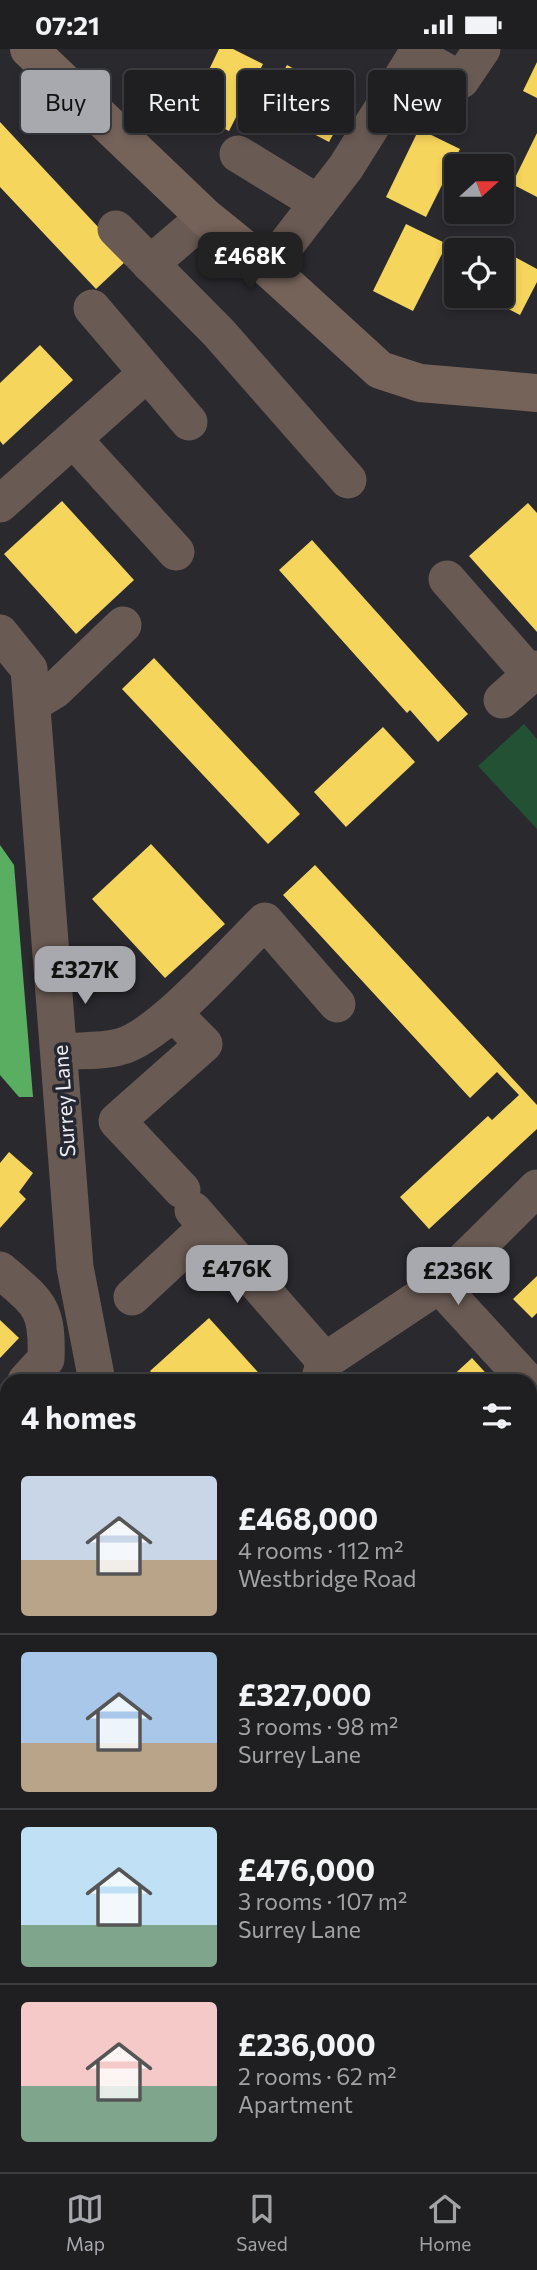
<!DOCTYPE html>
<html lang="en">
<head>
<meta charset="utf-8">
<style>
  body { margin:0; font-family:Commissioner,sans-serif; background:#27272a; color:#f1f3f6; height:100vh; display:flex; flex-direction:column; font-size:26px; white-space:nowrap }
  * { box-sizing:border-box; margin:0 }
  p { font-size:23px; color:#a1a2a5 }
  .icon { flex:none; width:38px; height:38px; fill:none; stroke:currentColor; stroke-width:2; stroke-linecap:round; stroke-linejoin:round }
  .map { position:relative; flex:1; overflow:hidden }
  .details { position:absolute; left:0px; top:1325px; width:537px; height:800px; display:flex; flex-direction:column; background:#1f1f22; border-radius:21px 21px 0 0; box-shadow:0 4px 10px #0003,0 0 0 2px #3c3d40 }
  .details>* { flex:none }
  .hud { position:absolute; left:21px; top:21px; width:495px; height:63px; display:flex; gap:14px }
  .needle { width:46px; rotate:69deg }
  .fabs { position:absolute; left:444px; top:105px; display:grid; gap:14px }
  .fabs a { display:grid; place-items:center; width:70px; height:70px; border-radius:7px; background:#1f1f22; box-shadow:0 4px 10px #0003,0 0 0 2px #3c3d40; font-size:35px }
  .price { position:absolute; translate:-50% -60px; padding:0 16px; border-radius:14px; background:#a8a9af; color:#111; font-size:23px; line-height:46px; filter:drop-shadow(0 2px 4px #0008) }
  .price::after { content:''; position:absolute; left:50%; top:42px; width:21px; height:16px; margin-left:-10px; background:inherit; clip-path:polygon(0 0,100% 0,50% 100%) }
  .price.on { background:#222; color:#fff }
  ul { padding:0; list-style:none }
  li { display:flex; align-items:center; gap:21px; height:175px; padding:0 21px }
  li+li { border-top:2px solid #3c3d40 }
  li span { display:grid; place-items:center; flex:none; width:196px; height:140px; border-radius:7px; color:#555 }
  li>.icon { margin-inline-start:auto }
  span .icon { width:84px; height:84px; fill:#fffc; stroke-width:1 }
  li b { font-size:30px }
  h2 { display:flex; justify-content:space-between; align-items:center; height:84px; padding:0 21px; font-size:30px }
  .tag { padding:0 24px; border-radius:7px; background:#1f1f22; box-shadow:0 4px 10px #0003,0 0 0 2px #3c3d40; font-size:24px; line-height:63px }
  .tag.on { background:#a8a9af; color:#111 }
  .status { display:flex; justify-content:space-between; align-items:center; height:49px; padding:0 35px; background:#1f1f22; direction:ltr }
  .status svg { height:19px; fill:currentColor }
  .tab-bar { display:flex; justify-content:space-around; align-items:center; height:98px; border-top:2px solid #3c3d40; background:#1f1f22; font-size:19px; color:#a1a2a5 }
  .tab-bar a { display:grid; justify-items:center; gap:4px }
  .tab-bar .on { color:#a8a9af }
  .map>svg:first-child { display:block }
</style>
</head>
<body>
<div class="status"><b>07:21</b><svg viewBox="0 0 49 12"><path d="M0 12V9h3v3zM5 12V6h3v6zM10 12V3h3v9zM15 12V0h3v12zM26 1h20v11H26zM47 4h2v5h-2z"/></svg></div>
<div class="map">
<svg width="537" height="2123" viewBox="0 0 537 2123">
  <rect width="100%" height="100%" fill="#29292e"/>
  <!-- green -->
  <polygon fill="#225133" points="524,675 537,690 537,780 478,717"/>
  <!-- homes -->
  <g fill="#f6d55c">
    <polygon points="219,0 233,0 263,15 229,82 189,62"/>
    <polygon points="537,13 537,49 523,42"/>
    <polygon points="287,16 352,51 329,93 264,59"/>
    <polygon points="0,73 128,210 96,240 0,138"/>
    <polygon points="419,80 460,100 426,168 386,148"/>
    <polygon points="537,84 537,148 512,135"/>
    <polygon points="406,175 447,195 413,262 373,242"/>
    <polygon points="478,188 502,201 471,201"/>
    <polygon points="502,201 537,220 537,233 520,266 484,247 502,247"/>
    <polygon points="40,296 73,331 3,396 0,392 0,334"/>
    <polygon points="62,452 134,531 76,585 4,505"/>
    <polygon points="528,454 537,464 537,583 469,507"/>
    <polygon points="312,491 468,665 438,693 410,661 407,664 279,521"/>
    <polygon points="154,609 300,765 268,795 122,640"/>
    <polygon points="383,678 415,713 346,778 314,743"/>
    <polygon points="151,795 225,875 165,929 92,850"/>
    <polygon points="315,816 537,1056 537,1080 429,1180 400,1148 488,1067 492,1071 519,1046 497,1023 470,1049 283,846"/>
    <polygon points="9,1103 33,1124 19,1143 26,1150 0,1179 0,1114"/>
    <polygon points="537,1227 537,1264 532,1269 513,1250"/>
    <polygon points="209,1269 266,1332 159,1332 150,1322"/>
    <polygon points="0,1271 19,1289 0,1309"/>
    <polygon points="472,1309 493,1332 447,1332"/>
    <polygon points="0,1426 7,1433 7,1492 0,1485"/>
    <polygon points="537,1603 537,1664 530,1670 530,1609"/>
    <polygon points="0,1871 7,1877 7,1894 0,1903"/>
    <polygon points="537,2075 537,2099 530,2093 530,2083"/>
    <polygon points="491,2118 494,2118 496,2123 477,2123"/>
  </g>
  <!-- public -->
  <polygon fill="#5aae61" points="0,796 14,816 33,1048 19,1048 0,1026"/>
  <g fill="none" stroke-linecap="round" stroke-linejoin="round">
    <!-- minor -->
    <g stroke="#695a53" stroke-width="37">
      <polyline points="238,105 318,154"/>
      <polyline points="116,180 219,284 348,431"/>
      <polyline points="150,215 205,168"/>
      <polyline points="268,219 346,118 416,6 461,31 482,0"/>
      <polyline points="92,259 189,373"/>
      <polyline points="74,391 176,503"/>
      <polyline points="0,455 147,324"/>
      <polyline points="447,530 531,626"/>
      <polyline points="0,584 29,620 75,1218 97,1332"/>
      <polyline points="502,651 537,620"/>
      <polyline points="32,655 55,641 123,576"/>
      <polyline points="173,964 204,995 117,1072 182,1141"/>
      <path d="M59,1003C78,1001 100,1003 119,998C159,989 233,903 265,872L337,955"/>
      <polyline points="193,1161 325,1312"/>
      <path d="M0,1221C38,1254 48,1257 46,1310L26,1332"/>
      <polyline points="439,1236 527,1332"/>
      <polyline points="132,1248 207,1178"/>
      <polyline points="319,1332 325,1312 439,1236 537,1139"/>
      <polyline points="0,1360 7,1353"/>
      <polyline points="530,1370 537,1364"/>
      <polyline points="0,1848 7,1855"/>
      <polyline points="0,1949 7,1941"/>
    </g>
    <!-- major -->
    <polyline stroke="#75635a" stroke-width="38" points="29,0 205,168 268,219 380,321 420,334 537,344"/>
    <!-- highway -->
    <g stroke="#6f625e" stroke-width="38">
      <polyline points="530,1782 537,1773"/>
      <polyline points="342,2118 348,2123"/>
      <polyline points="245,2123 250,2118"/>
    </g>
  </g>
  <g text-anchor="middle" dominant-baseline="central" stroke-width="7" stroke-linejoin="round" paint-order="stroke">
    <!-- street labels -->
    <g font-size="21" fill="#edeef4" stroke="#262831">
      <text transform="translate(63 1052) rotate(-94)">Surrey Lane</text>
    </g>
  </g>
</svg>
<div class="fabs">
<a><svg class="needle" viewBox="-14 -14 28 28"><path d="M0-13l5 13h-10z" fill="#e53935"/><path d="M0 13l5-13h-10z" fill="#a1a2a5"/></svg></a>
<a><svg class="icon" aria-label="locate" viewBox="0 0 24 24"><circle cx="12" cy="12" r="6"/><path d="M12 2v4M12 18v4M2 12h4M18 12h4"/></svg></a>
</div>
<b class="price on" style="left:250px;top:243px">£468K</b>
<b class="price" style="left:85px;top:957px">£327K</b>
<b class="price" style="left:237px;top:1256px">£476K</b>
<b class="price" style="left:458px;top:1258px">£236K</b>
<div class="hud">
<a class="tag on">Buy</a>
<a class="tag">Rent</a>
<a class="tag">Filters</a>
<a class="tag">New</a>
</div>
<section class="details">
<h2>4 homes<svg class="icon" aria-label="filters" viewBox="0 0 24 24"><path d="M4 7h16M4 17h16"/><circle cx="9" cy="7" r="2"/><circle cx="15" cy="17" r="2"/></svg></h2>
<ul>
<li><span style="background:linear-gradient(#c9d6e8 60%,#b9a48a 0)"><svg class="icon" aria-label="home" viewBox="0 0 24 24"><path d="M3 11l9-7 9 7M6 9v11h12V9"/></svg></span><div><b>£468,000</b><p>4 rooms · 112 m²</p><p>Westbridge Road</p></div></li>
<li><span style="background:linear-gradient(#a9c7e8 65%,#b9a48a 0)"><svg class="icon" aria-label="home" viewBox="0 0 24 24"><path d="M3 11l9-7 9 7M6 9v11h12V9"/></svg></span><div><b>£327,000</b><p>3 rooms · 98 m²</p><p>Surrey Lane</p></div></li>
<li><span style="background:linear-gradient(#bfe0f5 70%,#7fa58c 0)"><svg class="icon" aria-label="home" viewBox="0 0 24 24"><path d="M3 11l9-7 9 7M6 9v11h12V9"/></svg></span><div><b>£476,000</b><p>3 rooms · 107 m²</p><p>Surrey Lane</p></div></li>
<li><span style="background:linear-gradient(#f6c9c9 60%,#7fa58c 0)"><svg class="icon" aria-label="home" viewBox="0 0 24 24"><path d="M3 11l9-7 9 7M6 9v11h12V9"/></svg></span><div><b>£236,000</b><p>2 rooms · 62 m²</p><p>Apartment</p></div></li>
</ul>
</section>
</div>
<nav class="tab-bar">
<a class="on"><svg class="icon" aria-label="map" viewBox="0 0 24 24"><path d="M3 6l6-2 6 2 6-2v14l-6 2-6-2-6 2zM9 4v14M15 6v14"/></svg>Map</a>
<a><svg class="icon" aria-label="saved" viewBox="0 0 24 24"><path d="M7 4h10v16l-5-4-5 4z"/></svg>Saved</a>
<a><svg class="icon" aria-label="home" viewBox="0 0 24 24"><path d="M3 11l9-7 9 7M6 9v11h12V9"/></svg>Home</a>
</nav>
</body>
</html>
